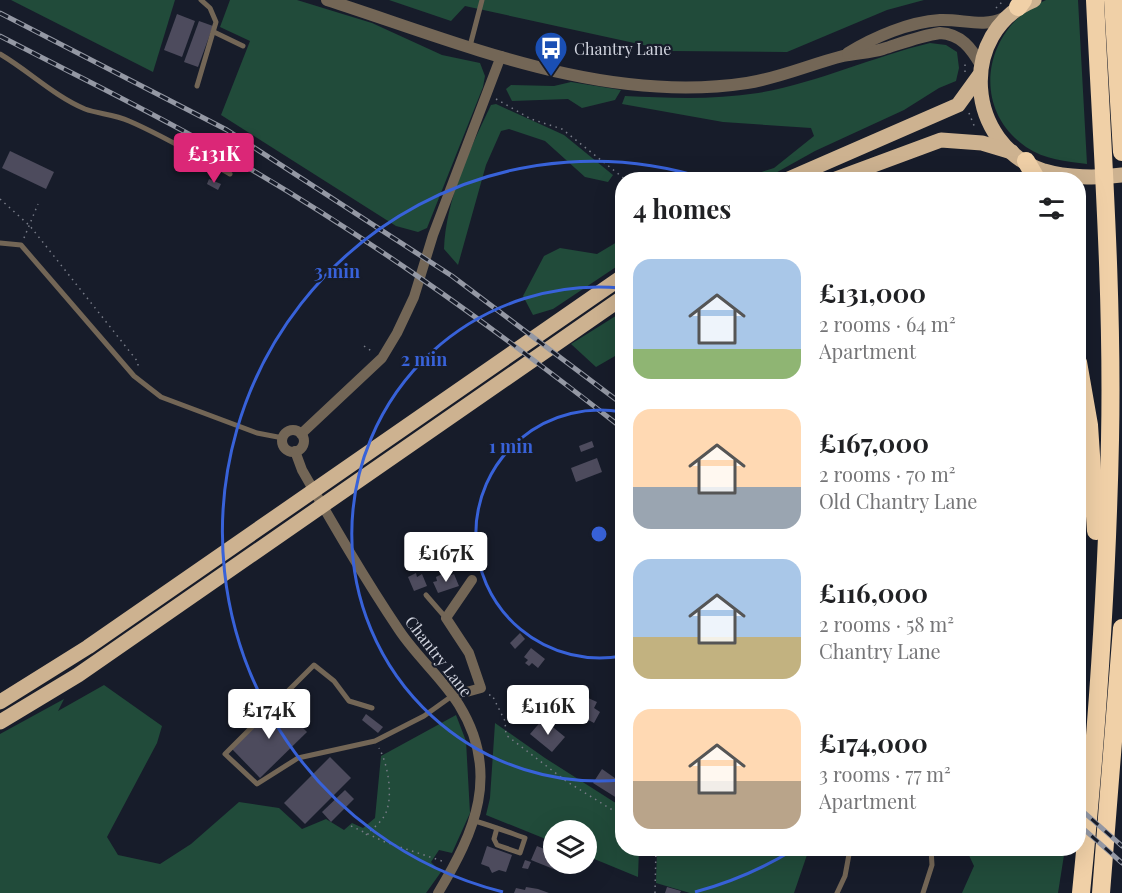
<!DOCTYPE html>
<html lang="en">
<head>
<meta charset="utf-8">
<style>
  body { margin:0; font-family:"Playfair Display",serif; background:#f6f6f6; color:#202124; height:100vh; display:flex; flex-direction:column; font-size:22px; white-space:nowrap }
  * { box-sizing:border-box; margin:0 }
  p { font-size:20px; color:#757577 }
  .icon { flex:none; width:33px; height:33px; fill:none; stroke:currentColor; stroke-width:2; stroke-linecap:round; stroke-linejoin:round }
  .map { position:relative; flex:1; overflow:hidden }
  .details { position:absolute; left:615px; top:172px; width:471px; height:684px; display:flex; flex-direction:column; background:#fff; border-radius:24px; box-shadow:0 6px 24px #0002 }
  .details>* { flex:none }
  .controls { position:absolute; left:543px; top:820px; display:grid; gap:12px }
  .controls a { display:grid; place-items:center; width:54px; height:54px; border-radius:50%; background:#fff; box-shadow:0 6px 24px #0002; font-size:30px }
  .price { position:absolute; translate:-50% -51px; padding:0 14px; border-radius:6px; background:#fff; color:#222; font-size:20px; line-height:39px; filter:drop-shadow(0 2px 3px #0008) }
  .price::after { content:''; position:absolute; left:50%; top:36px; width:18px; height:14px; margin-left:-9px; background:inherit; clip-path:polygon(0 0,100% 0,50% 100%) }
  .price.current { background:#db2777; color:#fff }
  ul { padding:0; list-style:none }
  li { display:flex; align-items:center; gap:18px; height:150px; padding:0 18px }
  li span { display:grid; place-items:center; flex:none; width:168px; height:120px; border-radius:18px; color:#555 }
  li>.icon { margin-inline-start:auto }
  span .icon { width:72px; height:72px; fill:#fffc; stroke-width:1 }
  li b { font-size:26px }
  h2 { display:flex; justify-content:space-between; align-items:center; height:72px; padding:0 18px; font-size:26px }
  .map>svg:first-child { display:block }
</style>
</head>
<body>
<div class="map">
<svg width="1122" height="893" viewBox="0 0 1122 893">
  <rect width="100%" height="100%" fill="#171c2a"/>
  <!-- green -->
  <g fill="#214b3a">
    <polygon points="11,0 175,0 153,72"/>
    <polygon points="230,0 297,0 372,23 442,55 480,63 485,76 483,87 427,228 418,232 396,226 221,115 250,41 220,27"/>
    <polygon points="389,0 924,0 887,10 787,52 671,51 465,6 451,21"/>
    <path d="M1046,0H1078L1087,164C1066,161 1045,160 1026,147C968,107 985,25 1046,0Z"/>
    <path d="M930,43L946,45L957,52L959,68L956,81L939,88L904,110L815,151L763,180H706L758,173L774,168L814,136L811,128L723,122L622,104L625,96C670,98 713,100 758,93C817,83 872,57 930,43Z"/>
    <polygon points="571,82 621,90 615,100 582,108 568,99 512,101 506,89 511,85 554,86"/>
    <path d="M496,104L564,135L613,175L608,182L585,177L545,141L509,129L501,131L486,165L458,265L444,249C446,199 470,149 491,105Z"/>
    <polygon points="622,239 622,263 553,309 533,315 523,296 544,256 560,248 597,254"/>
    <polygon points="622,312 622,352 596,367 571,344"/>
    <polygon points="104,685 162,726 157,743 107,837 118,855 160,864 191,844 239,802 279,808 302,829 326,819 344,830 352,823 363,828 375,818 381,756 456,715 466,741 470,813 452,853 439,850 431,862 441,872 426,893 0,893 0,734 64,699 58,711"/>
    <polygon points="495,723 545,758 622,807 622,849 639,849 638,877 587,856 586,831 554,831 553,842 486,815 490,798"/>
    <polygon points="657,849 809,849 794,893 690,893 656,883"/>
    <polygon points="966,849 1058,849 1064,855 1058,893 962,893 974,866"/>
  </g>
  <!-- building -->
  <g fill="#4d4b5d">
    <polygon points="177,14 195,21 182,57 164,50"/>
    <polygon points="199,21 213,26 198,67 184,62"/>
    <polygon points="10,151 54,172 46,189 2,168"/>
    <polygon points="184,157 188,159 183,167 179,166"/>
    <polygon points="209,179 221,184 218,190 207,184"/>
    <polygon points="592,441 594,447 581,452 579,446"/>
    <polygon points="597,458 602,472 576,482 571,468"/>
    <polygon points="416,573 417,577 422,574 427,586 414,591 408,577"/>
    <polygon points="444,573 445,577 454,574 459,586 438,593 433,582 437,581 436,577"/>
    <polygon points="520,633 525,639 515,649 510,643"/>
    <polygon points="531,648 545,659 538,668 532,663 529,666 525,663 528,660 524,657"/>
    <polygon points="572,697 583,703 586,697 597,702 594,708 600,712 594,723 566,708"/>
    <polygon points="278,703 307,732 260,778 232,749"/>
    <polygon points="366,714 383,727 378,733 362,720"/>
    <polygon points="543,719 565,737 552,752 530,734"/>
    <polygon points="330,757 351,778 305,824 284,803"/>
    <polygon points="602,769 622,783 620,800 593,783"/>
    <polygon points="345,790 354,799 331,822 322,812"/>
    <polygon points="487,846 512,855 506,872 499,870 492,873 489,867 481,864"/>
    <polygon points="537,846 554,853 554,864 565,864 561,872 531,860"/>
    <polygon points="525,860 531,862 528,869 522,868"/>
    <polygon points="526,887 538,889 549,893 514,893 516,888 525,890"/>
    <polygon points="667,887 681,891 680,893 665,893"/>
  </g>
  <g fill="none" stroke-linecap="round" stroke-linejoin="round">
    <!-- path -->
    <g stroke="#777b87" stroke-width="1.5" stroke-dasharray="1.5 4.5" stroke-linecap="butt">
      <polyline points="996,8 1004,0"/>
      <polyline points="965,72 965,63"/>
      <polyline points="496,99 531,119 562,129 626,180"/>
      <polyline points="969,113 975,128"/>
      <polyline points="0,199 30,226 138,362 138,366"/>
      <polyline points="24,238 38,204"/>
      <polyline points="364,346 373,352"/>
      <polyline points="489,695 492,695 505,721 506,735 566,781 622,816"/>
      <polyline points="351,826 385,842 442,861"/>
      <path d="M366,835C372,829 379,824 383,818C395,801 388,764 379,748"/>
      <polyline points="655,893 656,849"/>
    </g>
    <!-- service -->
    <g stroke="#736656" stroke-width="5">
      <polyline points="214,32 243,46"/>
      <polyline points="470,46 482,0"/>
      <path d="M0,54C29,71 54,96 85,109C98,114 114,114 129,121C164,136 197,156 230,174"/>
      <polyline points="197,86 216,22 210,8 201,0"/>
      <polyline points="0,243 21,245 134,376 161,397 257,433 283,438"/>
      <polyline points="426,595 446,618"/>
      <polyline points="372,708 349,701 334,681 314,665 225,754 257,784 298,758 375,741 424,716 452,696"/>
      <path d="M475,821C492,826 508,832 525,838L520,853L497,845L494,839L497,828"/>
      <polyline points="837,893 845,876 850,849"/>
      <polyline points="923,893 932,865 931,849"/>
    </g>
    <!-- minor -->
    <g stroke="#736656" stroke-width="10">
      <circle cx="293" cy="441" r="11"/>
      <polyline points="301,434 382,358 397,333 414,297 433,235 501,56"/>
      <path d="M295,451L302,470C333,524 364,578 399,630C417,657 442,678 459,705C501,773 475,832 438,893"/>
      <polyline points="452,696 481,688 469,653 446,618 472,580"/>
    </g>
    <!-- tertiary -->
    <g stroke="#736656" stroke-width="12">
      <path d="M327,0C461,43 603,105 747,83C780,78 811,64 843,56C856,53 870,53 883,49C902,43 920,36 940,33C961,34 971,48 981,65"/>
      <path d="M848,53C874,37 909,22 940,20C963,19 983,28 1004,18"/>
    </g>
    <!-- primary -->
    <g stroke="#cdb290" stroke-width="15">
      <path d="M1034,0C957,32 965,145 1044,171C1067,178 1098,178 1122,175"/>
      <polyline points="786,180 958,105 979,76"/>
      <polyline points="833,180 941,140 982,143 1012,152"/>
      <polyline points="0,702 88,647 622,277"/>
      <polyline points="0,722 78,675 622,298"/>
    </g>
    <!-- motorway -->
    <g stroke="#f0d0a7" stroke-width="18">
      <polyline points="1113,0 1122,152"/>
      <polyline points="1018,7 1023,0"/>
      <polyline points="1026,161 1037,180"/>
      <polyline points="1078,362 1089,425 1096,531"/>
      <path d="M1081,893C1096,743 1107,591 1110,440C1113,293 1102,146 1095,0"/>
      <polyline points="1101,893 1122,628"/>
    </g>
    <defs>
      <g id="rail">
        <polyline points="0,13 227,130 452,276 622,404"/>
        <path d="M0,36C71,73 144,108 214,148C358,229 492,326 622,428"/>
        <polyline points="1078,807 1122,846"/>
        <polyline points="1078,824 1122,863"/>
      </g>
    </defs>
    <!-- rail casing -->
    <use href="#rail" stroke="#9498a4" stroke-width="5"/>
    <!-- rail -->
    <use href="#rail" stroke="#171c2a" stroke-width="3" stroke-dasharray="9" stroke-linecap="butt"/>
  </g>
  <!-- distance rings -->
  <g fill="none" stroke="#3862d9" stroke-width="3">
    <path d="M622 656A124 124 0 1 1 622 412"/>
    <path d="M621 780A247 247 0 1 1 621 288"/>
    <path d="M793 850A371 371 0 0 1 695 892M503 892A371 371 0 1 1 707 179"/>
  </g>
  <!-- icons -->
  <defs>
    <symbol id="bus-pin" viewBox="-11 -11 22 30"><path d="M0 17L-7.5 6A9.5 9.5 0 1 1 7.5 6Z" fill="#1a4fb4" stroke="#171c2a"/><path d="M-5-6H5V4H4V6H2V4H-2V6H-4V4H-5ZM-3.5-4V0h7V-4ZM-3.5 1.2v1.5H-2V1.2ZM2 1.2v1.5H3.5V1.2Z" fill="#fff"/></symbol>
  </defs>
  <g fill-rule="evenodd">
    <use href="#bus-pin" x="532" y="29" width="38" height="52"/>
  </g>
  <g text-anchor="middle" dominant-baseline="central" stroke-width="4.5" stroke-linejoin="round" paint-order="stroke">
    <!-- poi labels -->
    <g font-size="16" fill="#d1d4df" stroke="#171c2a" text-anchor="start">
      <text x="574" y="48">Chantry Lane</text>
    </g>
    <!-- street labels -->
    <g font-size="16" fill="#d1d4df" stroke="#171c2a">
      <text transform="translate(439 656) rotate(52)">Chantry Lane</text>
    </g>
  </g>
  <circle cx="599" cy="534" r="9" fill="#3862d9" stroke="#171c2a" stroke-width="3"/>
  <g font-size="18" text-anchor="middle" font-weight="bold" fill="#3862d9" stroke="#171c2a" stroke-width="4.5" stroke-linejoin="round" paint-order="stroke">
    <text x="337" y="278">3 min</text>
    <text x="424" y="366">2 min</text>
    <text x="511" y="453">1 min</text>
  </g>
</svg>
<div class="controls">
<a><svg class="icon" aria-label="layers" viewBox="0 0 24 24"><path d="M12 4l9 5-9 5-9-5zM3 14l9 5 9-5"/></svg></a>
</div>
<b class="price current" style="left:214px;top:184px">£131K</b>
<b class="price" style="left:446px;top:583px">£167K</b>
<b class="price" style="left:548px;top:736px">£116K</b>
<b class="price" style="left:269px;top:740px">£174K</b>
<section class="details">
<h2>4 homes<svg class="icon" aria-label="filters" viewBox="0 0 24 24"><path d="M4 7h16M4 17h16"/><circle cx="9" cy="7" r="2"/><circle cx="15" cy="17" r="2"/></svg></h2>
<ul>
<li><span style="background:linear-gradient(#a9c7e8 75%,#8fb573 0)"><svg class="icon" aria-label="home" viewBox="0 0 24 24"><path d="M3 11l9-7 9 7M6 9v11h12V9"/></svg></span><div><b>£131,000</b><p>2 rooms · 64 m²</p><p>Apartment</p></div></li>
<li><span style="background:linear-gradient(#ffd9b3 65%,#9aa5b1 0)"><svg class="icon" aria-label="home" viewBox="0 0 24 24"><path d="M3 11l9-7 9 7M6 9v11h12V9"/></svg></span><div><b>£167,000</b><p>2 rooms · 70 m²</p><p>Old Chantry Lane</p></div></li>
<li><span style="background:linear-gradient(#a9c7e8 65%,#c2b280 0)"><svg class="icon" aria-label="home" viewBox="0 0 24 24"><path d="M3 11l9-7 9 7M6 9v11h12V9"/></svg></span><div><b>£116,000</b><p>2 rooms · 58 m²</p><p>Chantry Lane</p></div></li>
<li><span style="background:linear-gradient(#ffd9b3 60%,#b9a48a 0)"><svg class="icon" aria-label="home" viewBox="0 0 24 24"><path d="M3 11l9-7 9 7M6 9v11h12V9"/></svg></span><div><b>£174,000</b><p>3 rooms · 77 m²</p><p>Apartment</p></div></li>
</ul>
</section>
</div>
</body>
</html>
